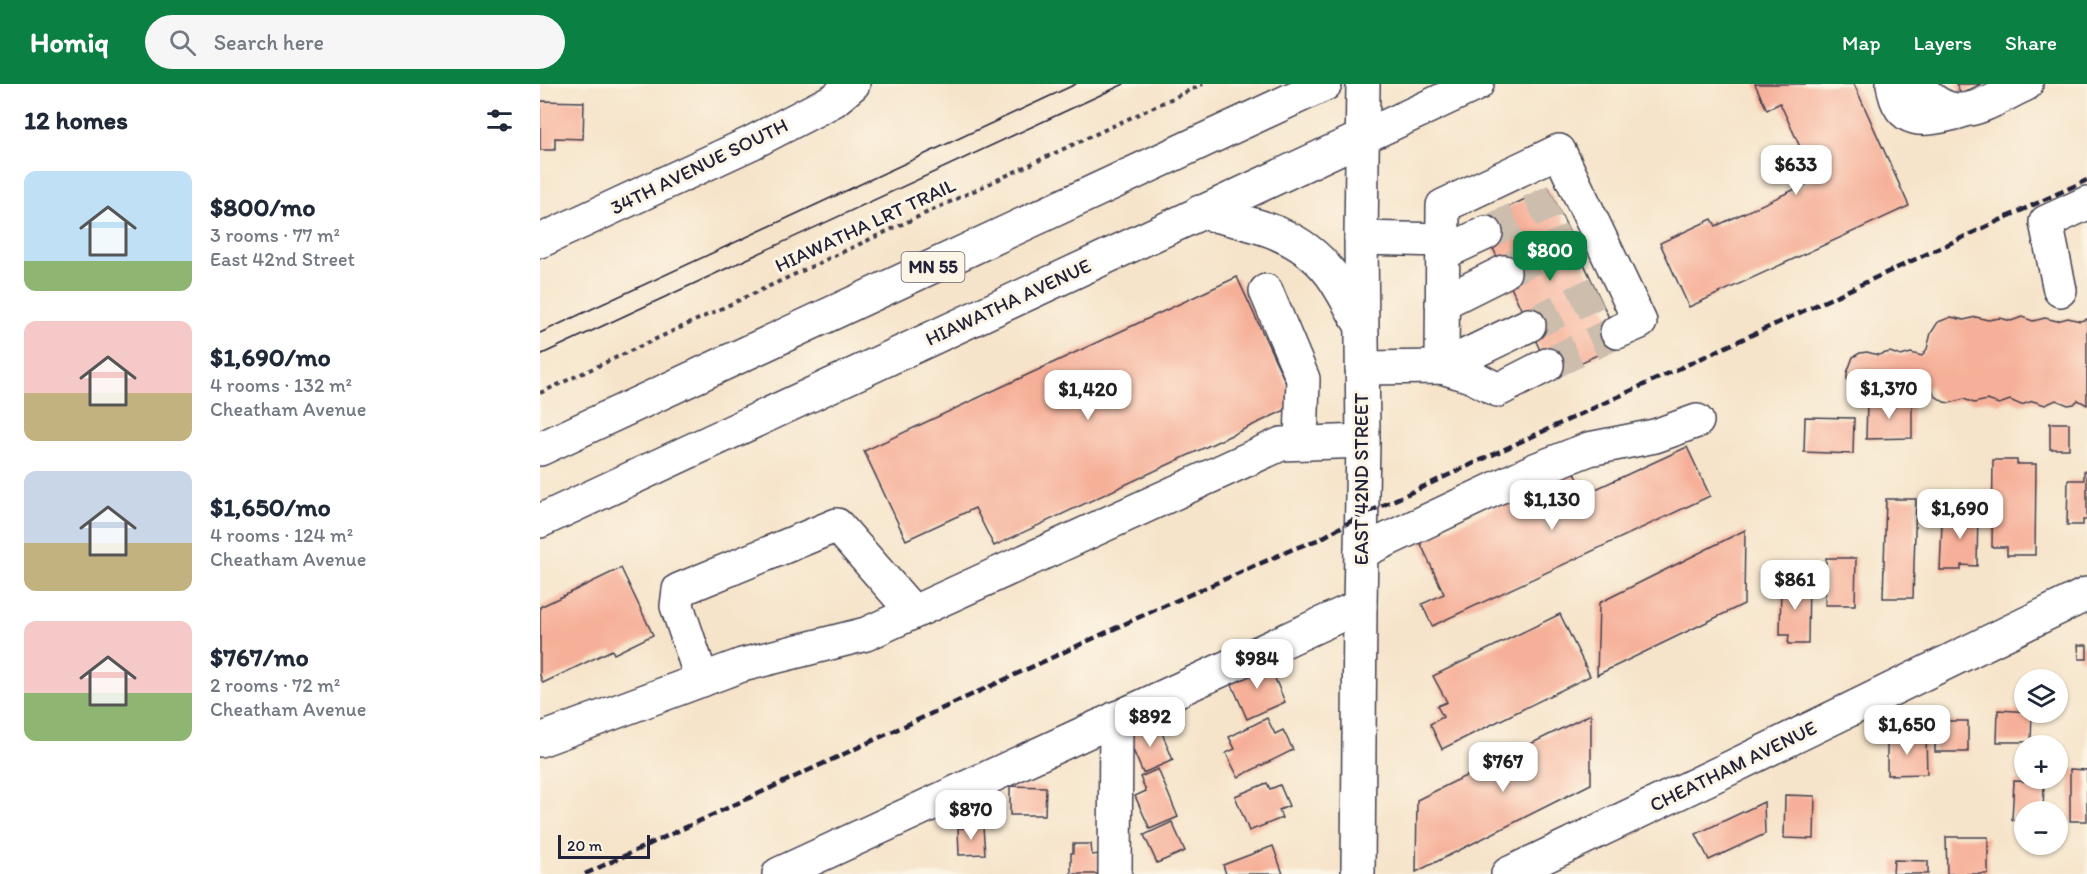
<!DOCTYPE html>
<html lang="en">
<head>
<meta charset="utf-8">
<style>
  body { margin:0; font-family:Itim,sans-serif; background:#f6f6f7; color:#1f2937; height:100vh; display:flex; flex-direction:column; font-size:22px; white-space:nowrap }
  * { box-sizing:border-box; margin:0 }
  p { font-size:20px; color:#747a83 }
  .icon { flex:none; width:33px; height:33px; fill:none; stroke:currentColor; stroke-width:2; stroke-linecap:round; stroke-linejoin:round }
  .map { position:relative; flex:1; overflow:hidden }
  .panel { display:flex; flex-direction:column; background:#fff; width:540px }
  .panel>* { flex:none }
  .buttons { position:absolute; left:1474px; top:585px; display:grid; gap:12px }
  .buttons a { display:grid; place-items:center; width:54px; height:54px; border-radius:50%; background:#fff; box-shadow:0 2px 4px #0004; font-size:30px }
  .scale { position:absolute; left:18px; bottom:15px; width:92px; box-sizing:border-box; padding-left:6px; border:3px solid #22223b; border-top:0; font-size:16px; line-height:21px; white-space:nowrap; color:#22223b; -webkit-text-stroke:4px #fcf5e5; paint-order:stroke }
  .price { position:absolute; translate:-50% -51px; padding:0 14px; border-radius:12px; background:#fff; color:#222; font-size:20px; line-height:39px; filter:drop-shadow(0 2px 3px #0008) }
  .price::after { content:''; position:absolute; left:50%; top:36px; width:18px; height:14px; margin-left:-9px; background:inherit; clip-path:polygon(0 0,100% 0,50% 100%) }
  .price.current { background:#0b8043; color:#fff }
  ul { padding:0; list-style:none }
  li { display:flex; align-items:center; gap:18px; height:150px; padding:0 24px }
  li span { display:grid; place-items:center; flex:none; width:168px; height:120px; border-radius:12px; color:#555 }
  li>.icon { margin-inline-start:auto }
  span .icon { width:72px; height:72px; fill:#fffc; stroke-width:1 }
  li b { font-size:26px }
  h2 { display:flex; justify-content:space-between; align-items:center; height:72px; padding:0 24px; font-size:26px }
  header { display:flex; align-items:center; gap:36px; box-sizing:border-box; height:84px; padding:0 30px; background:#0b8043; color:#fff }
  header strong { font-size:28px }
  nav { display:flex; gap:33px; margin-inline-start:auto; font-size:21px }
  .search { width:420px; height:54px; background:#f6f6f7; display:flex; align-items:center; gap:15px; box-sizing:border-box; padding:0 21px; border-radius:33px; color:#747a83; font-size:22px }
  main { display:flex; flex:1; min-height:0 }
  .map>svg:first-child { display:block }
</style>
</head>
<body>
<header>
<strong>Homiq</strong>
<div class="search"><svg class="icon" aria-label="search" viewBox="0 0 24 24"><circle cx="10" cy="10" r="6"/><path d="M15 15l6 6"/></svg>Search here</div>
<nav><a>Map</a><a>Layers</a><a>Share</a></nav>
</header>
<main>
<section class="panel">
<h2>12 homes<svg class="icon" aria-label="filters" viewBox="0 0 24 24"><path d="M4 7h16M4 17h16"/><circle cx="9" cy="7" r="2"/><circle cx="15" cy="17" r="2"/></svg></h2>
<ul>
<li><span style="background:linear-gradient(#bfe0f5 75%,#8fb573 0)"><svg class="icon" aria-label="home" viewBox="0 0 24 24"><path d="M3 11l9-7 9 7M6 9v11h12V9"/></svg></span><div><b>$800/mo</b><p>3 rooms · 77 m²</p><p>East 42nd Street</p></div></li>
<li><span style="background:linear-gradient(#f6c9c9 60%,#c2b280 0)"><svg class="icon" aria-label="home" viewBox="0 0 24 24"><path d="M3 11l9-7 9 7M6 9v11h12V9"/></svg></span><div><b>$1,690/mo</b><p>4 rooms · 132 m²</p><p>Cheatham Avenue</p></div></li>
<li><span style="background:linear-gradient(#c9d6e8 60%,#c2b280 0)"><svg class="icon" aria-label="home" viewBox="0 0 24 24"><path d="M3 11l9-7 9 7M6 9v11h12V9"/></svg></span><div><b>$1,650/mo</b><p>4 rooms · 124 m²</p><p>Cheatham Avenue</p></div></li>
<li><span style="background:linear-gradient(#f6c9c9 60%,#8fb573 0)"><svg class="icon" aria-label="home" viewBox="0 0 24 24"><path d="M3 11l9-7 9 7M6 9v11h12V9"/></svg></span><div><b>$767/mo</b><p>2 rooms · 72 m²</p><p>Cheatham Avenue</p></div></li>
</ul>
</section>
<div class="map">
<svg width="1547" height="790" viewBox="0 0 1547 790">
  <rect width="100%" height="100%" fill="#fcf5e5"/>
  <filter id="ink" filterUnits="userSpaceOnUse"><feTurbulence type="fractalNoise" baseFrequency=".0167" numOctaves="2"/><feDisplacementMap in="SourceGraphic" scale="12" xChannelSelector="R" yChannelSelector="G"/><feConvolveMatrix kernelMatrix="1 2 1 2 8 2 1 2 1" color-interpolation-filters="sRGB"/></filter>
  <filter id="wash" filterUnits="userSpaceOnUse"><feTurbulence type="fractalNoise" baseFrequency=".008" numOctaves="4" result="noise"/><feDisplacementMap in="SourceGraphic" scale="24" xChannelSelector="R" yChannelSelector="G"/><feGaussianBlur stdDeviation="1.35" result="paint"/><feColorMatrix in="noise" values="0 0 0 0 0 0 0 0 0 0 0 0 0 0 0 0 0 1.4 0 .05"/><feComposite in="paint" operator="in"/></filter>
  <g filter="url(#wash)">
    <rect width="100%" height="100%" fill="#f6e4ca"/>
    <g id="blocks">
      <!-- building -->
      <g fill="#f6b099">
        <polygon points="1215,0 1314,0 1369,122 1149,223 1120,159 1172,135 1176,142 1275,96 1240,19 1227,26"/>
        <polygon points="1416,0 1441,0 1421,10"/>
        <polygon points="0,17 44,18 43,55 15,54 15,66 0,66"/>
        <polygon points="1009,104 1081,260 1012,292 940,136"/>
        <polygon points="697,193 756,321 454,462 435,424 366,456 324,367"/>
        <polygon points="1411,233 1424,236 1436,233 1448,236 1460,234 1471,237 1482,233 1493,237 1505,234 1517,237 1528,234 1540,237 1547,235 1547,321 1538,316 1534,320 1528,321 1516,316 1505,321 1493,317 1481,321 1470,316 1459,320 1447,316 1434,319 1424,315 1410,319 1404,318 1394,311 1390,301 1383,310 1373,312 1361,309 1349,312 1339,309 1327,312 1319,310 1312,305 1307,296 1307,289 1313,273 1320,269 1327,268 1338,271 1350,268 1361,272 1371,269 1382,272 1387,265 1391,249 1398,238"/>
        <polygon points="1327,317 1372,317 1372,354 1326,355"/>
        <polygon points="1265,333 1314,334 1313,370 1264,368"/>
        <rect x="1510" y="339" width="19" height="26"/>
        <polygon points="1147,363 1170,412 892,542 882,520 904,510 880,458 1034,387 1045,410"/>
        <polygon points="1453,376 1477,376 1477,380 1496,380 1495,471 1467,471 1467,463 1452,463"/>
        <polygon points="1544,387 1547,387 1547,436 1543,436 1543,441 1527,441 1528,396 1544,396"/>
        <polygon points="1346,415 1376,415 1373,514 1343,514"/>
        <polygon points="1416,423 1438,423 1437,482 1421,481 1421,486 1400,486 1402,439 1415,440"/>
        <polygon points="1205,446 1204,520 1057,591 1059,519"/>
        <polygon points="1286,474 1316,474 1315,521 1285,521"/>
        <polygon points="81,484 113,551 74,570 72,566 3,599 0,592 0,523"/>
        <polygon points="1253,492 1269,493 1268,560 1248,560 1249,551 1240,551 1241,501 1252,501"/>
        <polygon points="1020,530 1050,592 902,665 890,640 903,633 897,622 907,618 893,592"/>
        <polygon points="1538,561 1547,561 1547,575 1539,575"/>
        <polygon points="728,578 745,618 707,635 689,594"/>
        <polygon points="1458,626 1492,628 1491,658 1457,658"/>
        <polygon points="1051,630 1051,700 876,788 877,716"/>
        <polygon points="727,634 735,650 743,646 753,666 698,693 686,669 695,665 689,653"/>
        <rect x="1395" y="637" width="33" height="31"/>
        <polygon points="618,639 633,676 603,689 587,652"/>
        <polygon points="1386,653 1387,690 1347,691 1347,654"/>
        <polygon points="618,685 638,733 610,745 595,712 606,707 600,693"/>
        <polygon points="1530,685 1547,686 1547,737 1530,737"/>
        <polygon points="1474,697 1504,698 1503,728 1485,728 1485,736 1472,736"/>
        <polygon points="727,699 730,705 740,701 749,722 739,726 742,734 709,747 695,712"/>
        <polygon points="470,702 506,703 505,731 470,731"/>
        <polygon points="1245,711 1275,712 1274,755 1244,754"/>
        <polygon points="1224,718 1225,750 1169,776 1156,750"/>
        <polygon points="632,738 645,767 617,779 604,751"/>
        <polygon points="443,743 445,770 419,771 418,744"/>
        <polygon points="1406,753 1448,753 1448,790 1407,790"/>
        <polygon points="533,760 551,760 552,771 560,770 560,790 531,790 531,769 533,769"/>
        <polygon points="733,762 743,790 686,790 683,781"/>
        <polygon points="1354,776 1388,777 1388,790 1353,790"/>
      </g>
    </g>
  </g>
  <g filter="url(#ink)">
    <use href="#blocks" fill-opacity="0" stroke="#423f50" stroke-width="1.5"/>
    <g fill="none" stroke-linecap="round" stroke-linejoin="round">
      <!-- minor-tunnel -->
      <g stroke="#ccbdad" stroke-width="33" stroke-dasharray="33 16" stroke-linecap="butt">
        <polyline points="946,149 1015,116"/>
        <polyline points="964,188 1033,155"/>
        <polyline points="989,241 1057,208"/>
        <polyline points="1007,281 1077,248"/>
      </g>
      <defs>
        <g id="minor">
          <path d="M1353,0C1359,44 1386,36 1419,28"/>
          <path d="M1377,0C1413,47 1443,20 1486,0"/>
          <polyline points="821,154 903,156"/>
          <polyline points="0,157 211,59 294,16 313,0"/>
          <polyline points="903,169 946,149"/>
          <polyline points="1520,206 1506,138 1547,119"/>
          <polyline points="726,207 763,295 761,359"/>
          <polyline points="902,219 964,188"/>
          <polyline points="902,283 903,122 1019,67 1100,238 1077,248"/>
          <polyline points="902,283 989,241"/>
          <polyline points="822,284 902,283 931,292 958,306 1007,281"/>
          <polyline points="821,468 995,386 1049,365 1115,352 1157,337"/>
          <polyline points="162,596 137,522 139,506 297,441 373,528"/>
          <polyline points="0,656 202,581 326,550 741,360 823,357"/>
          <polyline points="239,790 820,522"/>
          <polyline points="575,790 576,634"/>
          <polyline points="818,790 820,522 823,357 821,154 823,0"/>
          <polyline points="968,790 1188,685 1547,510"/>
        </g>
        <g id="highway">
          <path d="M660,128C709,139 759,147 791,190C802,205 811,224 821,241"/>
          <polyline points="0,365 785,0"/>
          <polyline points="0,437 937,0"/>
        </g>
      </defs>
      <!-- minor casing -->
      <use href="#minor" stroke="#423f50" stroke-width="36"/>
      <!-- highway casing -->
      <use href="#highway" stroke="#423f50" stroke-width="36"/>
      <!-- path -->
      <polyline stroke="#423f50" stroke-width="4" stroke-dasharray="4.5 4.5" stroke-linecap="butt" points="0,309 663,0"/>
      <!-- minor -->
      <use href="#minor" stroke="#fff" stroke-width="33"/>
      <!-- highway -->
      <use href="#highway" stroke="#fff" stroke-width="33"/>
      <!-- tram -->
      <g stroke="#22223b" stroke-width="1.5">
        <polyline points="0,249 536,0"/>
        <polyline points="0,271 584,0"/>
      </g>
      <!-- rail -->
      <polyline stroke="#22223b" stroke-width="4.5" stroke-dasharray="9 4.5" stroke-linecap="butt" points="45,790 606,530 753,465 780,455 822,431 1547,96"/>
    </g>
  </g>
  <g text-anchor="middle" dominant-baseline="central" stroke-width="6" stroke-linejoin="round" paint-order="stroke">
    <!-- shield labels -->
    <rect fill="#fcf5e5" stroke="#63616e" stroke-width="1.5" x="361.5" y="168" width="63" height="30" rx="4.5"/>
    <g font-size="18" font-weight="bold" fill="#22223b">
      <text x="393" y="183">MN 55</text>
    </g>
    <!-- street labels -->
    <g font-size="20" fill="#22223b" stroke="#fcf5e5">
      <text transform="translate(159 82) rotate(-26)">34TH AVENUE SOUTH</text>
      <text transform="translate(325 141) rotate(-25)">HIAWATHA LRT TRAIL</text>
      <text transform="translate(468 218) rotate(-25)">HIAWATHA AVENUE</text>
      <text transform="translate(821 395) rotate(-90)">EAST 42ND STREET</text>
      <text transform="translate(1193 682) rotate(-26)">CHEATHAM AVENUE</text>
    </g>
  </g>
</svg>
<div class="buttons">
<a><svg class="icon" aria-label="layers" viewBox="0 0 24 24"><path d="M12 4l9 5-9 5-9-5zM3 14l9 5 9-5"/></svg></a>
<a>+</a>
<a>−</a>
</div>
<div class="scale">20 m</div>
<b class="price" style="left:1256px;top:112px">$633</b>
<b class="price current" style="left:1010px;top:198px">$800</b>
<b class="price" style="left:1349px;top:336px">$1,370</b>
<b class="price" style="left:548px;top:337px">$1,420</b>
<b class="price" style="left:1012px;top:447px">$1,130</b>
<b class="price" style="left:1420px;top:456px">$1,690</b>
<b class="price" style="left:1255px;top:527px">$861</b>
<b class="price" style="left:717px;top:606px">$984</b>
<b class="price" style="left:610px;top:664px">$892</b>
<b class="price" style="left:1367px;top:672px">$1,650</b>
<b class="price" style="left:963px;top:709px">$767</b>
<b class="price" style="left:431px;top:757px">$870</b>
</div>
</main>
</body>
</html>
